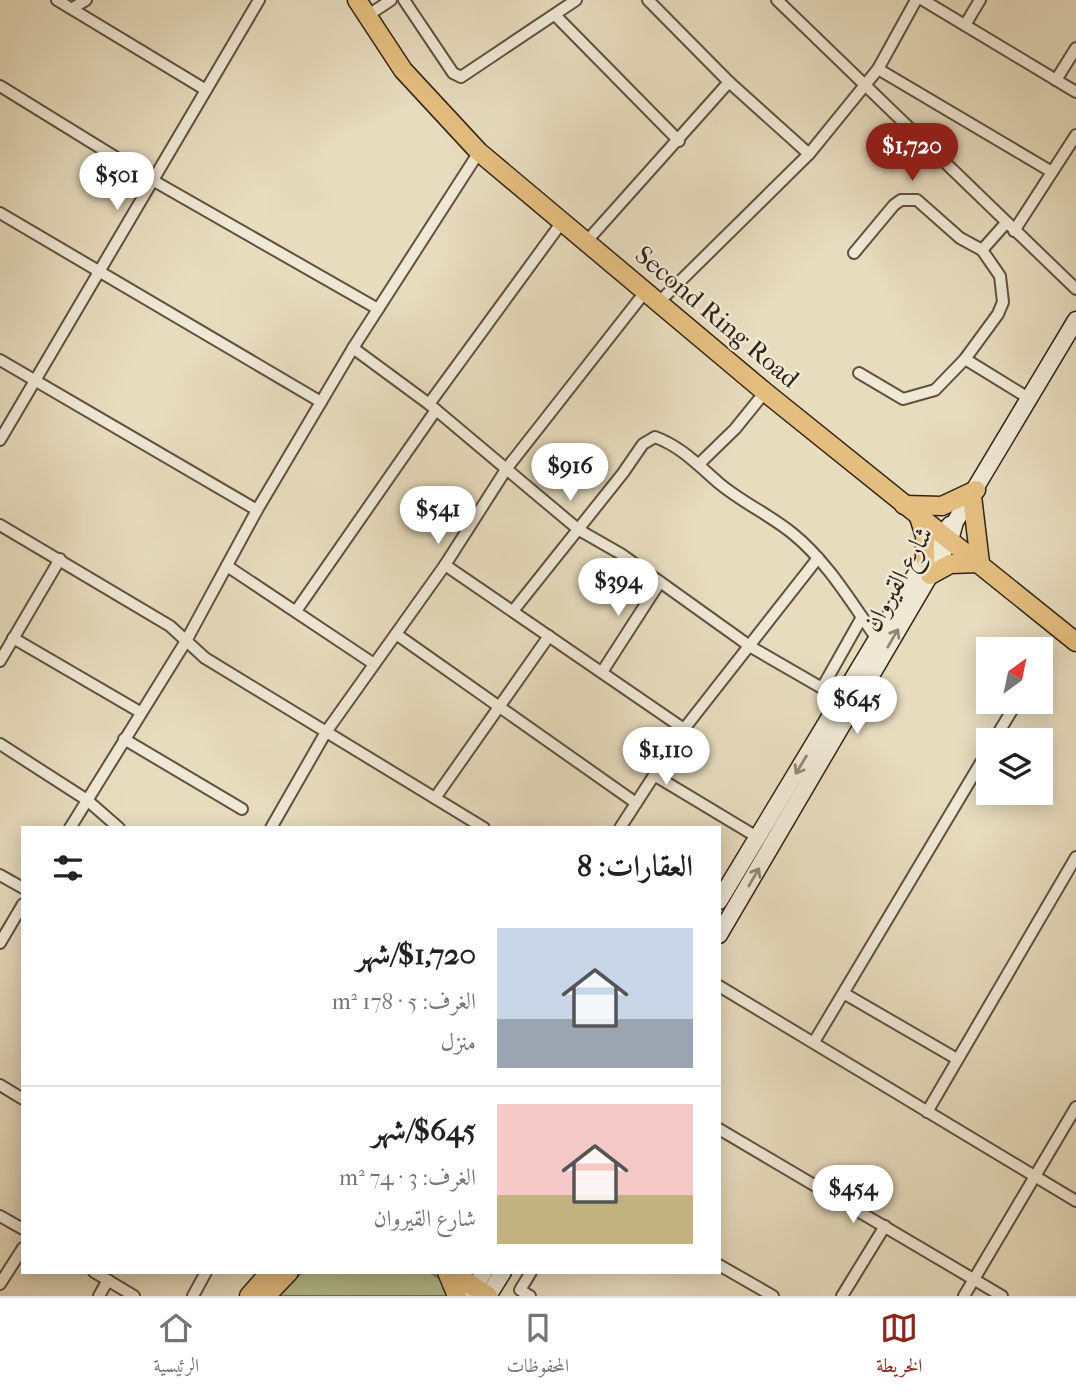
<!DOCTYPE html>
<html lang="ar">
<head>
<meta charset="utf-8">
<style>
  body { margin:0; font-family:"IM FELL French Canon",Amiri,serif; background:#f6f6f6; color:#222; direction:rtl; height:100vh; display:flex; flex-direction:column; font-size:26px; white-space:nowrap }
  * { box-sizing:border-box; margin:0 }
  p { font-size:23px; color:#767676 }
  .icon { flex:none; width:38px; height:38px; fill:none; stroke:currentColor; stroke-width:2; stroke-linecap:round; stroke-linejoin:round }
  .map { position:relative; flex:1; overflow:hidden; direction:ltr }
  .side { position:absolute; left:21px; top:826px; width:700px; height:448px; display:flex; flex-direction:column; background:#fff; border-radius:0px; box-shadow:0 4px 18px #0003; direction:rtl }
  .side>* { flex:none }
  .needle { width:46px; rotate:33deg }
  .fabs { position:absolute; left:976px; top:637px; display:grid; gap:14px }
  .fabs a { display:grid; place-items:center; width:77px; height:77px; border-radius:0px; background:#fff; box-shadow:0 4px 18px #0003; font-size:35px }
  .price { position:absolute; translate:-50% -60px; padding:0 16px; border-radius:24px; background:#fff; color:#222; font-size:23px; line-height:46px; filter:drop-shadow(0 2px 4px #0008) }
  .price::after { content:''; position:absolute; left:50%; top:42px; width:21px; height:16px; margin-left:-10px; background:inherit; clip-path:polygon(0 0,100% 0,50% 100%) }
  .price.selected { background:#8f2418; color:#fff }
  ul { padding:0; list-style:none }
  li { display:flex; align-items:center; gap:21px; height:175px; padding:0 28px }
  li+li { border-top:2px solid #e0e0e0 }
  li span { display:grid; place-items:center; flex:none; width:196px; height:140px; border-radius:0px; color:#555 }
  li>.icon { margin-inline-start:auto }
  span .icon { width:84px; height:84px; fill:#fffc; stroke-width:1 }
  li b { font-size:30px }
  h2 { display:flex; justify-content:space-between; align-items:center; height:84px; padding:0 28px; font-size:30px }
  .tabs { display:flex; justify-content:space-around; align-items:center; height:98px; border-top:2px solid #e0e0e0; background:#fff; font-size:19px; color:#767676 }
  .tabs a { display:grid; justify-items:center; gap:4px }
  .tabs .selected { color:#8f2418 }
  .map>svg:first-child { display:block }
</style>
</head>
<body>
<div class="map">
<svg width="1076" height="1296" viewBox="0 0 1076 1296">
  <rect width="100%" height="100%" fill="#e7dcbe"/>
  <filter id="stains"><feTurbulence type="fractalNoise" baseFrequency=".00286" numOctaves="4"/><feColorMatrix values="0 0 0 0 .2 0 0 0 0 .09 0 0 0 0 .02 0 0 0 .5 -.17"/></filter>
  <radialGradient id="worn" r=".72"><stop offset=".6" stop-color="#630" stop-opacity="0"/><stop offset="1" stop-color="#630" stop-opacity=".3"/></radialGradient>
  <!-- green -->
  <polygon fill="#b5c092" stroke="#747254" stroke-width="2" points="302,1272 429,1272 441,1279 450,1296 279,1296"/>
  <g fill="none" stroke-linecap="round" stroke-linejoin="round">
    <defs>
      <g id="minor">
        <polyline points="57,0 206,90"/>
        <polyline points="404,0 453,73 461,77 576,0"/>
        <polyline points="648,0 729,82 809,154"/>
        <polyline points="777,0 1076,289"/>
        <polyline points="923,0 1076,92"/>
        <polyline points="73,8 86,0"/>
        <polyline points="555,15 679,141"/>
        <polyline points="367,16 391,0"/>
        <polyline points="965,25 980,0"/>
        <polyline points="878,69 1052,172"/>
        <polyline points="1056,80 1076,48"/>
        <polyline points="0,86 154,181 378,309"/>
        <polyline points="0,213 321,402"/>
        <polyline points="1014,231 1076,135"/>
        <polyline points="586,242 729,82"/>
        <polyline points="982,250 1006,223"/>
        <polyline points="854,253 894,205 901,200 917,200 960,238 982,250 1000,276 1003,302 998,314 965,359 935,390 903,399 859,373"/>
        <polyline points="659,302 809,154 878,69 916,0"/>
        <polyline points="353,348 429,404 579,530 621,554 751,647 841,699"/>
        <polyline points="965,359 1030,399"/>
        <polyline points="0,360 257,510"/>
        <polyline points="429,404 562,222"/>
        <polyline points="0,440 259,0"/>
        <polyline points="699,464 735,429 765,392"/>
        <polyline points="0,525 170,626 205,658 484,828"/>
        <polyline points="445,565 684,729"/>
        <polyline points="227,566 374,664"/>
        <polyline points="296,611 436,410"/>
        <path d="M513,611L623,473L643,444L655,437C682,447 699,466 720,484C743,503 770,515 792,533C827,561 851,602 877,639"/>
        <polyline points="396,634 636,803"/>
        <polyline points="13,638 140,712"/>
        <polyline points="1041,660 1044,655"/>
        <polyline points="0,661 60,559"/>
        <polyline points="602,672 660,582"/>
        <polyline points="822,688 862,617"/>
        <polyline points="124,739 242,809"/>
        <polyline points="994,740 1017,702"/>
        <polyline points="0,744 87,800 119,828"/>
        <polyline points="654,775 757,837"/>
        <polyline points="435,798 549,636"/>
        <polyline points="70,828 186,641 257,510 353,348 479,152"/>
        <polyline points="271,828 326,732 445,565 507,468 645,292"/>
        <polyline points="620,828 684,729 818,558"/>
        <polyline points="0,875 23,888"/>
        <polyline points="0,943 23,904"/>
        <polyline points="719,986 1076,1201"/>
        <polyline points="845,994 957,1059"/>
        <polyline points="814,1042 989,749"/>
        <polyline points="0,1085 23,1099"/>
        <polyline points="927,1112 1076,857"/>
        <polyline points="719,1129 1002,1296"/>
        <polyline points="0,1216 23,1229"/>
        <polyline points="719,1265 773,1296"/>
        <polyline points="94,1272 134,1296"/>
        <polyline points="0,1284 23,1248"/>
        <polyline points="99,1296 108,1280"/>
        <polyline points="193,1296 206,1272"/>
        <polyline points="530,1296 520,1290 531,1272"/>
        <polyline points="842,1296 885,1226"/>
        <polyline points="964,1296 1076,1107"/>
      </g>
      <g id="secondary">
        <polyline points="719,901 925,559 950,525"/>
        <polyline points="719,935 930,575 950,540 955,522 1076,320"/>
        <polyline points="469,1296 484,1272"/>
        <polyline points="488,1296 503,1272"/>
      </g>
      <g id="primary">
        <polyline points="357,0 403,70 479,152 765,392 1076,642"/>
        <polyline points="904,505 942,506 976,490"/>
        <polyline points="919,517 925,536 925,559"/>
        <polyline points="930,575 950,564 980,563 972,496"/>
      </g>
      <g id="trunk">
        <polyline points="447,1272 457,1296"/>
        <polyline points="452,1272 488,1296"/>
        <polyline points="249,1296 270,1272"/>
        <polyline points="266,1296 289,1272"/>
      </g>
    </defs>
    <!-- minor casing -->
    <use href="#minor" stroke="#61513f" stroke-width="14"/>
    <!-- secondary casing -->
    <use href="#secondary" stroke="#342315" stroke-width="19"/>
    <!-- primary casing -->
    <use href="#primary" stroke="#342315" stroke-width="21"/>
    <!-- trunk casing -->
    <use href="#trunk" stroke="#342315" stroke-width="21"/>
    <!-- minor -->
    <use href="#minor" stroke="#efe8d5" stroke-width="10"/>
    <!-- secondary -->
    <use href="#secondary" stroke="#efe8d5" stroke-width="16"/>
    <!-- primary -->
    <use href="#primary" stroke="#e4be7f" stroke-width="18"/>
    <!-- trunk -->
    <use href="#trunk" stroke="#e4be7f" stroke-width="18"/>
  </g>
  <!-- one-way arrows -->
  <defs><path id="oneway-shaft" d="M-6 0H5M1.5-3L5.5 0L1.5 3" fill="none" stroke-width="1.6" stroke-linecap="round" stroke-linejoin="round" transform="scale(1.75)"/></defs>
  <g stroke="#928675">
    <use href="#oneway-shaft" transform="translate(893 638) rotate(-60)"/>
    <use href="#oneway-shaft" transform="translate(801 765) rotate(121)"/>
    <use href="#oneway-shaft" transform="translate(754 877) rotate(-60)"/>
  </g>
  <g text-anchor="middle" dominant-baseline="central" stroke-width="5" stroke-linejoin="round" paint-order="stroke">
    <!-- street labels -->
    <g font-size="26" fill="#342315" stroke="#efe8d5">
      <text transform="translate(717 317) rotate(40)">Second Ring Road</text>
      <text transform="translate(898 579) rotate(-61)">شارع القيروان</text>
    </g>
  </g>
  <rect width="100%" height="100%" filter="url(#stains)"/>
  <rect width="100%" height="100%" fill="url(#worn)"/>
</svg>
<div class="fabs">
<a><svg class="needle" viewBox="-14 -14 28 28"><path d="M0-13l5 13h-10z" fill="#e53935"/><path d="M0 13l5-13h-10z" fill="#767676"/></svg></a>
<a><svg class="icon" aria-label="layers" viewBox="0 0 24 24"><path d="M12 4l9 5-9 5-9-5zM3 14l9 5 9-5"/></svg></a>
</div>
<b class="price selected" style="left:912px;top:183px">$1,720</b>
<b class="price" style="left:117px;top:212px">$501</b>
<b class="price" style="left:570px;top:503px">$916</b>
<b class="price" style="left:438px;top:546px">$541</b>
<b class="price" style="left:618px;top:618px">$394</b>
<b class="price" style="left:857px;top:736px">$645</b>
<b class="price" style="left:666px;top:787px">$1,110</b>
<b class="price" style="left:853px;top:1225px">$454</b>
<section class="side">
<h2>العقارات: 8<svg class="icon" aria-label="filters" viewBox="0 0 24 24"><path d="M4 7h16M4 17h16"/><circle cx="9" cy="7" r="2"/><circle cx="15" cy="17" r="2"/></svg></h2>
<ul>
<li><span style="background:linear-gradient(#c9d6e8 65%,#9aa5b1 0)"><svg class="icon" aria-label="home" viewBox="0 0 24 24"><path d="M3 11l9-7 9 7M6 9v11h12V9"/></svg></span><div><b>$1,720/شهر</b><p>الغرف: 5 · 178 m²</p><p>منزل</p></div></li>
<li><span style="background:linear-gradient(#f6c9c9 65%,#c2b280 0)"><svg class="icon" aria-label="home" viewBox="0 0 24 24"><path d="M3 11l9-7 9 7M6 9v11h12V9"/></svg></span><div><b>$645/شهر</b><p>الغرف: 3 · 74 m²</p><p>شارع القيروان</p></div></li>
</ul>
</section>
</div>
<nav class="tabs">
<a class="selected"><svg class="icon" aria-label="map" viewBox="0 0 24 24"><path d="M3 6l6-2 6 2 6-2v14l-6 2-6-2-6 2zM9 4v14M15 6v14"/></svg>الخريطة</a>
<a><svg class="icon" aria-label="saved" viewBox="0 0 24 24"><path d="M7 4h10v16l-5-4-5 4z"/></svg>المحفوظات</a>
<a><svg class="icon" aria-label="home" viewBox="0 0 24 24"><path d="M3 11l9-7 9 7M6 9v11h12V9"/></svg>الرئيسية</a>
</nav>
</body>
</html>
